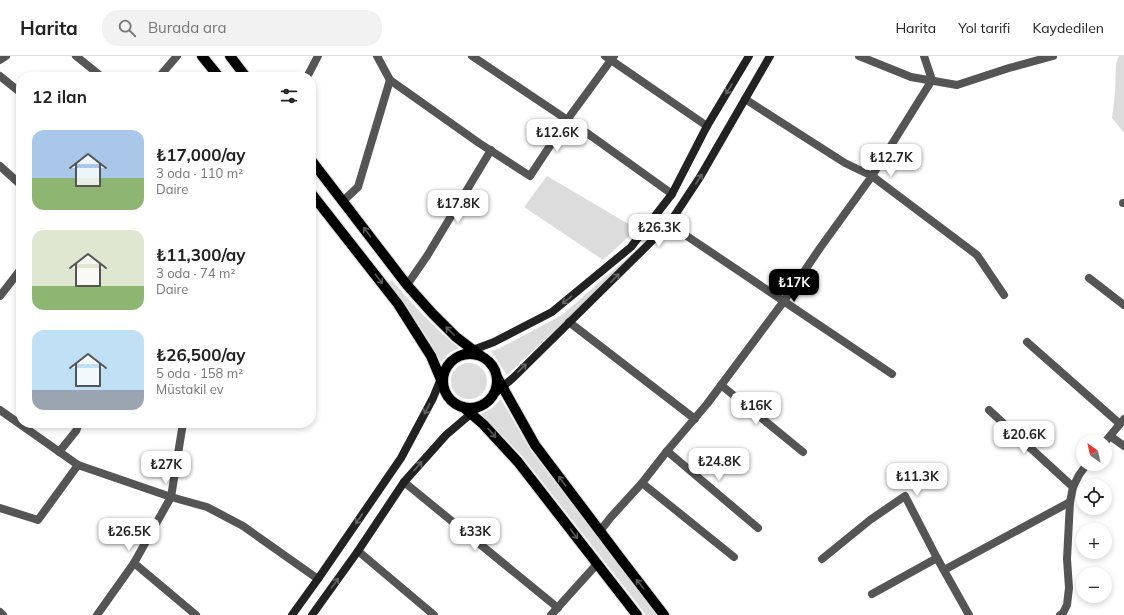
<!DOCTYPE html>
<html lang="tr">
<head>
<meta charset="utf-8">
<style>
  body { margin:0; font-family:Mulish,sans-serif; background:#f2f2f2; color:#222; height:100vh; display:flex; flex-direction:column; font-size:15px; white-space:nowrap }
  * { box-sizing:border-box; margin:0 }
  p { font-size:13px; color:#767676 }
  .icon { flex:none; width:22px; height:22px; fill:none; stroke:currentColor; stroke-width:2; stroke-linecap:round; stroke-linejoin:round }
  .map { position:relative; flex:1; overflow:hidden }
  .details { position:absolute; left:16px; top:16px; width:300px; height:356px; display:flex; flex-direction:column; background:#fff; border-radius:16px; box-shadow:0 2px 6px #0003 }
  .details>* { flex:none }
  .needle { width:26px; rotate:326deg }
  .buttons { position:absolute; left:1076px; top:379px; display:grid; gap:8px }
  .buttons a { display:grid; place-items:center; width:36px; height:36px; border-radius:50%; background:#fff; box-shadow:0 2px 6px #0003; font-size:20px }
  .price { position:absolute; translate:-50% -34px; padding:0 9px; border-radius:8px; background:#fff; color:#222; font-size:13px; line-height:26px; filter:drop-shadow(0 1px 2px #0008) }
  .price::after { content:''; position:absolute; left:50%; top:24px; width:12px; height:9px; margin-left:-6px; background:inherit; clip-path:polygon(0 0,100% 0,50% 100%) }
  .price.selected { background:#000; color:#fff }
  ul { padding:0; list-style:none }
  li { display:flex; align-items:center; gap:12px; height:100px; padding:0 16px }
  li span { display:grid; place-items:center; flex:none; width:112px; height:80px; border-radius:12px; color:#555 }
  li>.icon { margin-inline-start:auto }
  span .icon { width:48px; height:48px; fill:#fffc; stroke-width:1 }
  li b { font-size:17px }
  h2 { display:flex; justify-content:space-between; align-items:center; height:48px; padding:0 16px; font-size:17px }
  header { display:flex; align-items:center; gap:24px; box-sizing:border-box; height:56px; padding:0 20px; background:#fff; border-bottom:1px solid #e0e0e0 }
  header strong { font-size:19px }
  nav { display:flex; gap:22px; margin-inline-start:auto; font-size:14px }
  .search { width:280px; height:36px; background:#f2f2f2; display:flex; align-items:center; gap:10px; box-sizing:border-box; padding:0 14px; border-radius:16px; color:#767676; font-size:15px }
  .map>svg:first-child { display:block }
</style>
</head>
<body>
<header>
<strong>Harita</strong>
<div class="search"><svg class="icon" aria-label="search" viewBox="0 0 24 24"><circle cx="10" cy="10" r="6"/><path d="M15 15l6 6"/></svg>Burada ara</div>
<nav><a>Harita</a><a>Yol tarifi</a><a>Kaydedilen</a></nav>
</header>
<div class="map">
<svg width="1124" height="559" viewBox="0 0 1124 559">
  <rect width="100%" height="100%" fill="#fff"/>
  <!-- green -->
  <g fill="#dcdcdc">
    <polygon points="1119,0 1124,0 1124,77 1112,62 1115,37 1116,7"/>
    <polygon points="547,120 637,173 603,204 524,151"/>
    <polygon points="634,196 636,199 507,319 491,295 498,293 562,259"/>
    <path d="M392,224C412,249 435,272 459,292L449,297L441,306C426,278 408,252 388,227Z"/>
    <circle cx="469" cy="325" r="18"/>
    <polygon points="501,343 530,393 657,559 646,559 522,400 481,358 492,352"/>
  </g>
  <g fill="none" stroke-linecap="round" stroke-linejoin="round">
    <defs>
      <g id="primary">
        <polyline points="202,0 219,21"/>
        <polyline points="230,0 246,21"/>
        <polyline points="311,104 407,229 432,257 456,281 481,300"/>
        <polyline points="311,137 398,248 431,300 442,326"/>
        <circle cx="470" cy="325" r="27"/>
        <polyline points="497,321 535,389 624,507 664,559"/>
        <polyline points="463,351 483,368 518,406 637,559"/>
      </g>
    </defs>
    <!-- primary casing -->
    <use href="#primary" stroke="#dbdbdb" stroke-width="12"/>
    <!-- street -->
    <g stroke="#555" stroke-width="8">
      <polyline points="76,0 102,21"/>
      <polyline points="377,0 390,24"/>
      <polyline points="472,0 587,77 672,138"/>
      <polyline points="605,0 707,70"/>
      <polyline points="859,0 911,21 957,29 1009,12 1053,0"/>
      <polyline points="0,4 6,0"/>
      <polyline points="0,20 21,37"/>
      <polyline points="159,21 177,0"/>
      <polyline points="307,21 318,0"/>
      <polyline points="745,43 845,107 872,120 977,199 1004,239"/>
      <polyline points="0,110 21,129"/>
      <polyline points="343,145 358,131 390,24 479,87 530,120 567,64 614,0"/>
      <polyline points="1123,147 1124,147"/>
      <polyline points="669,168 892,318"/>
      <polyline points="1089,222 1124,249"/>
      <polyline points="407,229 427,200 491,94"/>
      <polyline points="0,240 21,213"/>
      <polyline points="569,266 695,363"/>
      <polyline points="1027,286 1120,368"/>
      <polyline points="721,329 803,396"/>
      <polyline points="0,354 78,409 171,441 207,451 243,470 318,523"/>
      <polyline points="989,354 1073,431"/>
      <polyline points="1110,380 1124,390"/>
      <polyline points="1105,386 1124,363"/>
      <polyline points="667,395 758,472"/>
      <polyline points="59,396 76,375 79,367"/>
      <polyline points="404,426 558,552"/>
      <polyline points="642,427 734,501"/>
      <polyline points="0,452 38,464 78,409"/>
      <polyline points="600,475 611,461 642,427 667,395 707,348 784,245 820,192 872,120 932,24 924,0"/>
      <polyline points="358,495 434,559"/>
      <polyline points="822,503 870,464 905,440 937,502 969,559"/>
      <polyline points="134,507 196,559"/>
      <polyline points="944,514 1070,446"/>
      <polyline points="872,538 937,502"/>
      <polyline points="0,556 3,559"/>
      <polyline points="97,559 134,507 171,441 183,367"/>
      <polyline points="551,559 597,508"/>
      <polyline points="1060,559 1063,557 1067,549 1069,532 1067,503 1070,446 1073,431 1079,419 1087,408"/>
    </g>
    <!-- secondary -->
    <g stroke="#222" stroke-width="8">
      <polyline points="462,298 494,286 552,256 631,191 672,138 707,70 749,0"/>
      <polyline points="493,339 513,322 669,168 700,121 770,0"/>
      <polyline points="292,559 318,523 401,402 433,342 442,320"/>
      <polyline points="312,559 358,495 404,426 446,379 480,350"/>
    </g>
    <!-- primary -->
    <use href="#primary" stroke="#000" stroke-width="10"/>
  </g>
  <!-- one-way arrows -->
  <defs><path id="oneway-shaft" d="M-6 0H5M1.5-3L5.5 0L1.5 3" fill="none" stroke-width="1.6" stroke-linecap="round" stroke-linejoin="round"/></defs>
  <g stroke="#646464">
    <use href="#oneway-shaft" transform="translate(729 33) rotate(121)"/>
    <use href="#oneway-shaft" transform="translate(699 123) rotate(-57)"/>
    <use href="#oneway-shaft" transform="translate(615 222) rotate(-45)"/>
    <use href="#oneway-shaft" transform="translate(567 244) rotate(141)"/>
    <use href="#oneway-shaft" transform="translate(522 312) rotate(-45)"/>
    <use href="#oneway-shaft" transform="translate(427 353) rotate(117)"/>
    <use href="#oneway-shaft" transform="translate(418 410) rotate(-49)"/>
    <use href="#oneway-shaft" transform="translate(359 463) rotate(124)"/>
    <use href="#oneway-shaft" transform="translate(335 527) rotate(-54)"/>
  </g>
  <g stroke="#595959">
    <use href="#oneway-shaft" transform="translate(367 176) rotate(-127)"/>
    <use href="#oneway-shaft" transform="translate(379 223) rotate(52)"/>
    <use href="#oneway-shaft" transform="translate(450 275) rotate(-135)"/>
    <use href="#oneway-shaft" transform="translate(492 377) rotate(48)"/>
    <use href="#oneway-shaft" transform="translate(562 425) rotate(-127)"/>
    <use href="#oneway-shaft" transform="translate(574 478) rotate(52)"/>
    <use href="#oneway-shaft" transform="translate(640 528) rotate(-128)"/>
  </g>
</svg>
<div class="buttons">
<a><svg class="needle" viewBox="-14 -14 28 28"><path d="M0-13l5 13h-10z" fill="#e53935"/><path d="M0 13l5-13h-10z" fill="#767676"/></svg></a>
<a><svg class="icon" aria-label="locate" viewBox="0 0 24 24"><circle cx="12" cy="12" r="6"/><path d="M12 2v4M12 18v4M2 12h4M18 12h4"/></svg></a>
<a>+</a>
<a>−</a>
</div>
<b class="price" style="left:557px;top:97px">₺12.6K</b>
<b class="price" style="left:891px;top:122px">₺12.7K</b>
<b class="price" style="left:458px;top:168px">₺17.8K</b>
<b class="price" style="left:659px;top:192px">₺26.3K</b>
<b class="price selected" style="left:794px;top:247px">₺17K</b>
<b class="price" style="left:756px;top:370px">₺16K</b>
<b class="price" style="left:1024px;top:399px">₺20.6K</b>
<b class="price" style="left:719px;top:426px">₺24.8K</b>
<b class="price" style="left:166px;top:429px">₺27K</b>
<b class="price" style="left:917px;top:441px">₺11.3K</b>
<b class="price" style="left:129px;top:496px">₺26.5K</b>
<b class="price" style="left:475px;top:496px">₺33K</b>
<section class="details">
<h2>12 ilan<svg class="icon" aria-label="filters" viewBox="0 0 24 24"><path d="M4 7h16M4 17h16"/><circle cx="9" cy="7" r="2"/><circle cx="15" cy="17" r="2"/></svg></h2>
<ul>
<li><span style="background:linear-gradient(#a9c7e8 60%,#8fb573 0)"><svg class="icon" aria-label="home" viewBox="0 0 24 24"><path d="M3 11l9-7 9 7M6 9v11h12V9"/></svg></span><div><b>₺17,000/ay</b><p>3 oda · 110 m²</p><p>Daire</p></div></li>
<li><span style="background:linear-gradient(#dfe7d0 70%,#8fb573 0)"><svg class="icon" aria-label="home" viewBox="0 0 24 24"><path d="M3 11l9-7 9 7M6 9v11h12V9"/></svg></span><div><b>₺11,300/ay</b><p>3 oda · 74 m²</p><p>Daire</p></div></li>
<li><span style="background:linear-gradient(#bfe0f5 75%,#9aa5b1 0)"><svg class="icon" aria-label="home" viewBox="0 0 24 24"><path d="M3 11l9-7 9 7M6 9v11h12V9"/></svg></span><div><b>₺26,500/ay</b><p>5 oda · 158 m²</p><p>Müstakil ev</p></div></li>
</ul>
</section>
</div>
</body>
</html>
